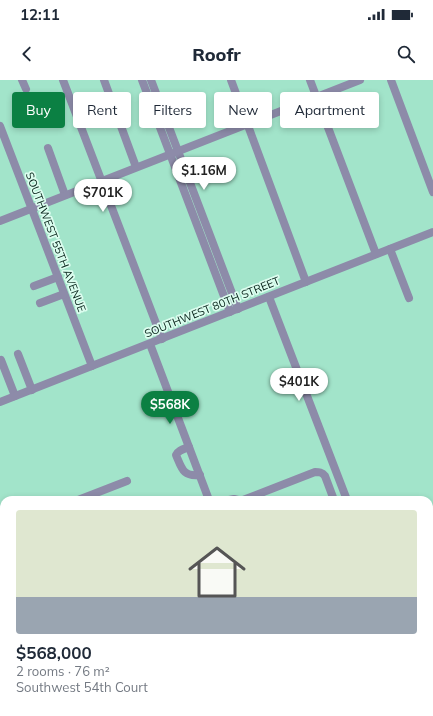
<!DOCTYPE html>
<html lang="en">
<head>
<meta charset="utf-8">
<style>
  body { margin:0; font-family:Mulish,sans-serif; background:#f2f2f3; color:#1f2937; height:100vh; display:flex; flex-direction:column; font-size:15px; white-space:nowrap }
  * { box-sizing:border-box; margin:0 }
  p { font-size:13px; color:#747a83 }
  .icon { flex:none; width:22px; height:22px; fill:none; stroke:currentColor; stroke-width:2; stroke-linecap:round; stroke-linejoin:round }
  .map { position:relative; flex:1; overflow:hidden }
  .details { position:absolute; left:0px; top:416px; width:433px; height:220px; display:flex; flex-direction:column; background:#fff; border-radius:12px 12px 0 0; box-shadow:0 2px 6px #0003 }
  .details>* { flex:none }
  .guide { position:absolute; left:12px; top:12px; width:409px; height:36px; display:flex; gap:8px }
  .price { position:absolute; translate:-50% -34px; padding:0 9px; border-radius:14px; background:#fff; color:#222; font-size:13px; line-height:26px; filter:drop-shadow(0 1px 2px #0008) }
  .price::after { content:''; position:absolute; left:50%; top:24px; width:12px; height:9px; margin-left:-6px; background:inherit; clip-path:polygon(0 0,100% 0,50% 100%) }
  .price.selected { background:#0b8043; color:#fff }
  ul { padding:0; list-style:none }
  li { display:grid; align-content:center; gap:8px; height:212px; padding:0 16px }
  li+li { border-top:1px solid #e0e1e3 }
  li span { display:grid; place-items:center; height:124px; border-radius:4px; color:#555 }
  li>.icon { margin-inline-start:auto }
  span .icon { width:72px; height:72px; fill:#fffc; stroke-width:1 }
  li b { font-size:17px }
  .pill { padding:0 14px; border-radius:4px; background:#fff; box-shadow:0 2px 6px #0003; font-size:14px; line-height:36px }
  .pill.selected { background:#0b8043; color:#fff }
  .status { display:flex; justify-content:space-between; align-items:center; height:28px; padding:0 20px; background:#fff; direction:ltr }
  .status svg { height:11px; fill:currentColor }
  header { display:flex; justify-content:space-between; align-items:center; height:52px; padding:0 16px; background:#fff; font-size:18px; font-weight:800 }
  .map>svg:first-child { display:block }
</style>
</head>
<body>
<div class="status"><b>12:11</b><svg viewBox="0 0 49 12"><path d="M0 12V9h3v3zM5 12V6h3v6zM10 12V3h3v9zM15 12V0h3v12zM26 1h20v11H26zM47 4h2v5h-2z"/></svg></div>
<header><svg class="icon" aria-label="back" viewBox="0 0 24 24"><path d="M15 5l-7 7 7 7"/></svg>Roofr<svg class="icon" aria-label="search" viewBox="0 0 24 24"><circle cx="10" cy="10" r="6"/><path d="M15 15l6 6"/></svg></header>
<div class="map">
<svg width="433" height="636" viewBox="0 0 433 636">
  <rect width="100%" height="100%" fill="#a2e4ca"/>
  <g fill="none" stroke-linecap="round" stroke-linejoin="round">
    <!-- minor -->
    <g stroke="#8d8ba9" stroke-width="8">
      <polyline points="22,0 26,9"/>
      <polyline points="63,0 162,259"/>
      <polyline points="104,0 136,87"/>
      <polyline points="142,0 230,232"/>
      <polyline points="151,0 238,229"/>
      <polyline points="231,0 306,202"/>
      <polyline points="310,0 376,174"/>
      <polyline points="391,0 433,112"/>
      <polyline points="0,46 92,286"/>
      <polyline points="48,68 65,115"/>
      <polyline points="0,141 360,0"/>
      <polyline points="390,169 409,218"/>
      <polyline points="34,206 58,197"/>
      <polyline points="269,217 347,420"/>
      <polyline points="40,223 64,214"/>
      <polyline points="150,264 209,420"/>
      <polyline points="18,274 32,310"/>
      <polyline points="1,280 15,316"/>
      <polyline points="0,322 433,152"/>
      <path d="M189,367C184,369 178,370 176,375C182,389 183,397 200,395"/>
      <polyline points="78,420 127,401"/>
      <polyline points="229,420 234,419 238,420"/>
      <path d="M243,420L315,392C319,392 322,392 325,396L334,420"/>
      <polyline points="0,450 4,449"/>
      <polyline points="0,506 4,504"/>
      <polyline points="429,522 433,520"/>
      <polyline points="0,596 4,594"/>
      <polyline points="124,632 126,636"/>
      <polyline points="333,632 335,636"/>
      <polyline points="421,632 422,636"/>
      <polyline points="53,636 61,633"/>
      <polyline points="88,636 99,632"/>
      <polyline points="137,636 148,632"/>
      <polyline points="251,636 261,632"/>
    </g>
    <!-- major -->
    <g stroke="#544e83" stroke-width="10">
      <polyline points="0,473 4,484"/>
      <polyline points="61,632 62,636"/>
    </g>
  </g>
  <g text-anchor="middle" dominant-baseline="central" stroke-width="3.5" stroke-linejoin="round" paint-order="stroke">
    <!-- street labels -->
    <g font-size="11" fill="#042017" stroke="#dcfdef">
      <text transform="translate(56 162) rotate(69)">SOUTHWEST 55TH AVENUE</text>
      <text transform="translate(212 227) rotate(-22)">SOUTHWEST 80TH STREET</text>
    </g>
  </g>
</svg>
<b class="price" style="left:204px;top:111px">$1.16M</b>
<b class="price" style="left:103px;top:133px">$701K</b>
<b class="price" style="left:299px;top:322px">$401K</b>
<b class="price selected" style="left:170px;top:345px">$568K</b>
<div class="guide">
<a class="pill selected">Buy</a>
<a class="pill">Rent</a>
<a class="pill">Filters</a>
<a class="pill">New</a>
<a class="pill">Apartment</a>
</div>
<section class="details">
<ul>
<li><span style="background:linear-gradient(#dfe7d0 70%,#9aa5b1 0)"><svg class="icon" aria-label="home" viewBox="0 0 24 24"><path d="M3 11l9-7 9 7M6 9v11h12V9"/></svg></span><div><b>$568,000</b><p>2 rooms · 76 m²</p><p>Southwest 54th Court</p></div></li>
</ul>
</section>
</div>
</body>
</html>
